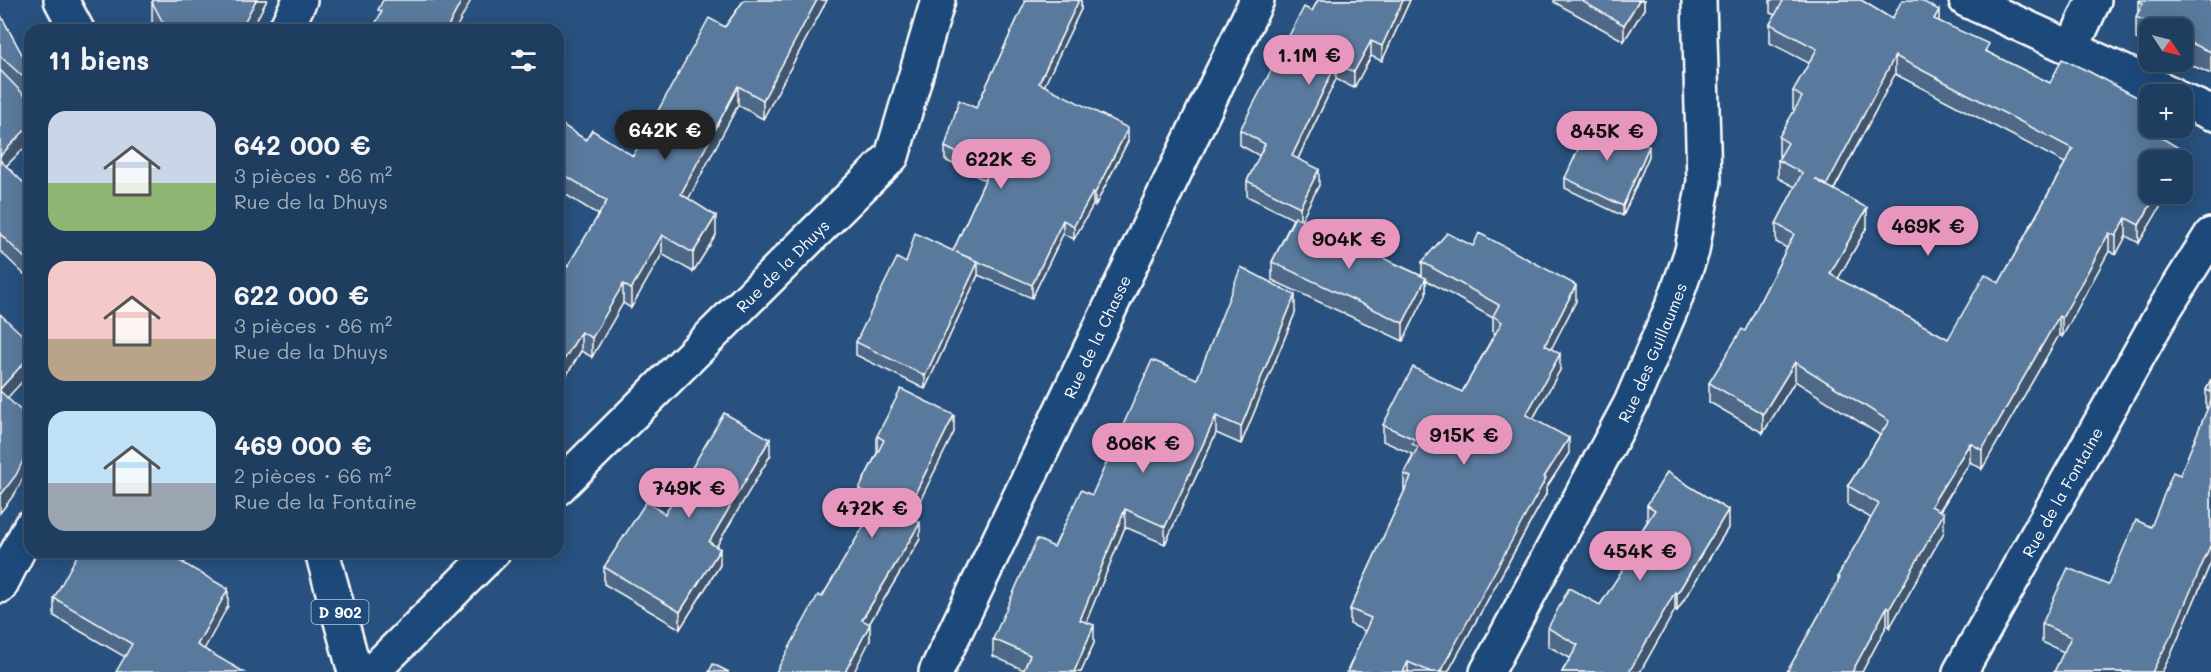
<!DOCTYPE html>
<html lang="fr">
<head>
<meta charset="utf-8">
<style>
  body { margin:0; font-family:Mali,sans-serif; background:#264465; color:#f1f3f6; height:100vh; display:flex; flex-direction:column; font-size:22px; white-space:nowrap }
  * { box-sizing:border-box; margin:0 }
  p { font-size:20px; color:#a1aebd }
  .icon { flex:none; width:33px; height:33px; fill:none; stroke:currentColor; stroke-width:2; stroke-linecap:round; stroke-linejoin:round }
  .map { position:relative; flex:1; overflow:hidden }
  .drawer { position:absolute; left:24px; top:24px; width:540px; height:534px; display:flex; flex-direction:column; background:#1e3d5f; border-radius:18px; box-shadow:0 3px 15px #0003,0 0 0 2px #3c5674 }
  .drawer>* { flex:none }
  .needle { width:39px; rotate:125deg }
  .buttons { position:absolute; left:2139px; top:18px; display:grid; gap:12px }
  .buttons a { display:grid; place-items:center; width:54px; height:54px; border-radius:12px; background:#1e3d5f; box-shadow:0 3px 15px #0003,0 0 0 2px #3c5674; font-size:30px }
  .price { position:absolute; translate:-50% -51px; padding:0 14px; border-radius:21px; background:#e797bd; color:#111; font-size:20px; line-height:39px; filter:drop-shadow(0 2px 3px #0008) }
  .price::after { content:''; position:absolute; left:50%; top:36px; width:18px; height:14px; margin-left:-9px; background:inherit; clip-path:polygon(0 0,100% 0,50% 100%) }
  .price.active { background:#222; color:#fff }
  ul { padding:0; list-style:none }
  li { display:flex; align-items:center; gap:18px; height:150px; padding:0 24px }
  li span { display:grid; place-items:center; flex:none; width:168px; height:120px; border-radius:18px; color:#555 }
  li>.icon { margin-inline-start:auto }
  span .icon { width:72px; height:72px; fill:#fffc; stroke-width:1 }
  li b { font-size:26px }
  h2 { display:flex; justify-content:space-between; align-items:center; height:72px; padding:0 24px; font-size:26px }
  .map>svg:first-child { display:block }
</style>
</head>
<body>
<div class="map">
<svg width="2211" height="672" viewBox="0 0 2211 672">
  <rect width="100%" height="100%" fill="#28517f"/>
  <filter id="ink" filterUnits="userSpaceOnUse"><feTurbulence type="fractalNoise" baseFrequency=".0167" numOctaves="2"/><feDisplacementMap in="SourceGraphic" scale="12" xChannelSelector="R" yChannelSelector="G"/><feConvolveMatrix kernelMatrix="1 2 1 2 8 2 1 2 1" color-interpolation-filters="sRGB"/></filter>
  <g filter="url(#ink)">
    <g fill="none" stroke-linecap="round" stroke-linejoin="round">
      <defs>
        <g id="street">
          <polyline points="1966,0 2172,94"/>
          <polyline points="285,30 300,0"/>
          <polyline points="2072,48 2094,0"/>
          <polyline points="2182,100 2211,113"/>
          <path id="s1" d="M558,488L892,156L938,0"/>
          <polyline points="0,586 30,527"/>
          <polyline points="372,672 493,552"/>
          <path id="s2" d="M936,672L1257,0"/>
          <path id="s3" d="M1487,672L1631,403L1674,302L1692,251L1704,181L1699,0"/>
          <path id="s4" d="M1960,672L2164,310L2211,235"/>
        </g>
        <g id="primary">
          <polyline points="61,0 77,30"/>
          <polyline points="322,552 355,672"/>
        </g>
      </defs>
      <!-- street casing -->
      <use href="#street" stroke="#fff" stroke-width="38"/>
      <!-- primary casing -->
      <use href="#primary" stroke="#fff" stroke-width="38"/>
      <!-- street -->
      <use href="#street" stroke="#1f4a7a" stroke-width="33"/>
      <!-- primary -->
      <use href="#primary" stroke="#1f4a7a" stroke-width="33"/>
    </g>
    <!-- wall -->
    <g fill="#4d6987" stroke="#fff" stroke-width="1.5" fill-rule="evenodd">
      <polygon points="154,0 267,0 251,30 155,30 152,24 152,2"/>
      <polygon points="744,0 827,0 763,119 738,105 688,199 716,235 693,272 662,254 631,308 623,303 592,357 581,351 562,383 558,380 558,275 561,277 599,215 558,190 558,122 586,140 633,156"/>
      <polygon points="1024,0 1081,0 1081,9 1044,86 1128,141 1095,206 1093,205 1074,239 1063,234 1032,298 978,275 925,389 856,355 856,342 906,263 953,251 985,180 945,160 945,147 976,108 1024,5"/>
      <polygon points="1318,0 1410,0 1382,61 1371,56 1354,88 1336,79 1298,159 1319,185 1301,220 1422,276 1422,262 1576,301 1551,349 1560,370 1533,419 1569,453 1546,488 1546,494 1448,672 1347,672 1365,631 1350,624 1350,609 1405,490 1404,490 1404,474 1412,457 1412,454 1383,441 1383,425 1462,392 1495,333 1493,332 1493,318 1426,280 1426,295 1403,341 1272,280 1272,262 1293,219 1247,196 1247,181 1260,156 1240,145 1240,130 1312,11"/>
      <polygon points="1554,0 1644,0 1644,9 1624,41 1554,2"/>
      <path d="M1770,0H1861L1892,19L1939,21L1989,53L2050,83L2164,128V131L2161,137L2182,160L2139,243L2126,236L2116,255L2109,251L2062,337L2059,335L1982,469L1970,462L1940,511L1944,532L1890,627L1887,625L1862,672H1787L1838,581V576L1871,518L1848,505V486L1880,435L1795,381L1763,433L1709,402V383L1745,331L1787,248L1776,242V224L1795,187L1778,178V160L1780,157L1779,156V137L1795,110L1793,109V91L1809,63L1770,43V24L1775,15L1770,13ZM1895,74L2065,163L1999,283L1948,339L1838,279L1867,227L1834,190Z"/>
      <polygon points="2211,0 2211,74 2182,61 2182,28 2150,28 2150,45 2136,39 2136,17 2138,12 2138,1"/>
      <polygon points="0,14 30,69 30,142 6,166 30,189 30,280 0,251"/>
      <polygon points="1649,156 1623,216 1565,188 1565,178"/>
      <polygon points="1295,313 1241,444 1216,433 1165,544 1125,527 1086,622 1094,643 1081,672 1023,672 1024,670 993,656 993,639 1054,547 1092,495 1197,379"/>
      <polygon points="2211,379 2211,562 2172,652 2162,672 2054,672 2064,652 2042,642 2042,624 2108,585 2151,527 2180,475 2208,408 2206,408 2206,390"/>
      <polygon points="954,432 911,518 920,539 869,624 870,640 822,597 872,513 859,505 859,489 877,453 877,436"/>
      <polygon points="770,456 716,546 720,565 680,629 604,584 604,567 665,514"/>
      <polygon points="1647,505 1728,528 1677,611 1675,610 1640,672 1562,672 1570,658 1548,646 1548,628 1600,605 1637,549 1637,538 1647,522"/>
      <polygon points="180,552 187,552 187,558 184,563 228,606 125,657 54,616 54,598"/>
    </g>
    <!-- shaded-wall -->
    <g fill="#3f556e" stroke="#fff" stroke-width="1.5">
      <polygon points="256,0 267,0 251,30 240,30"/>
      <polygon points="462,0 471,0 455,30 446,30"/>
      <polygon points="817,0 827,0 763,119 763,100"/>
      <polygon points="1079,0 1081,0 1081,9 1039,97 1039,83"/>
      <polygon points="1403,0 1410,0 1382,61 1382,46"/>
      <polygon points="1639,0 1644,0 1644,9 1624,41 1624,25"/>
      <polygon points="1939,10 1939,28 1934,19"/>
      <polygon points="1371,41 1371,56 1354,88 1354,72"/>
      <polygon points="1895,56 1895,74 1826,204 1826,186"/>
      <polygon points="1336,64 1336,79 1292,171 1292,156"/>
      <polygon points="738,86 738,105 681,213 681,194"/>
      <polygon points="30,125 30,142 0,172 0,156"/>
      <polygon points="1128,128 1128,141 1095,206 1095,193"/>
      <polygon points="2155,128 2164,128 2164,131 2152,151 2152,132"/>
      <polygon points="1649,146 1649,156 1623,216 1623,206"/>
      <polygon points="2182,150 2182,160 2176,160"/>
      <polygon points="1319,169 1319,185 1300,222 1300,207"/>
      <polygon points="1093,192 1093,205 1074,239 1074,226"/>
      <polygon points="2157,194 2168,194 2139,243 2139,225"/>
      <polygon points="1867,208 1867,227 1830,293 1830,274"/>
      <polygon points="716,216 716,235 693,272 693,253"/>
      <polygon points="2126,218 2126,236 2116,255 2116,236"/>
      <polygon points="1063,220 1063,234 1032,298 1032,285"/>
      <polygon points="2109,233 2109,251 2062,337 2062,318"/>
      <polygon points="662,235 662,254 631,308 631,289"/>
      <polygon points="978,262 978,275 925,389 925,376"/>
      <polygon points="1426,278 1426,295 1403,341 1403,323"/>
      <polygon points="623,284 623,303 592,357 592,338"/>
      <polygon points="1576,285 1576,301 1545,361 1545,345"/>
      <polygon points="1295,295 1295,313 1241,444 1241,427"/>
      <polygon points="2059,316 2059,335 1982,469 1982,450"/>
      <polygon points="581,332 581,351 562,383 562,363"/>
      <polygon points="1560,354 1560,370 1526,431 1526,415"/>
      <polygon points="30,356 30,373 0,406 0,389"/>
      <polygon points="1795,362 1795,381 1763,433 1763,414"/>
      <polygon points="954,415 954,432 905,531 905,514"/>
      <polygon points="1216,416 1216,433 1165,544 1165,527"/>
      <polygon points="1569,438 1569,453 1546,488 1546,494 1448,672 1440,672 1544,477"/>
      <polygon points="770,439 770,456 709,559 709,542"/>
      <polygon points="1970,443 1970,462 1931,524 1931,506"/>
      <polygon points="30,446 30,463 16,492 0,513 0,496"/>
      <polygon points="1125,509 1125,527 1080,637 1080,620"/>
      <polygon points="1728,510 1728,528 1677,611 1677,594"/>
      <polygon points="1944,513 1944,532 1890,627 1890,608"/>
      <polygon points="920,523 920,539 862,636 862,620"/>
      <polygon points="2211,544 2211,562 2172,652 2162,672 2152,672"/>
      <polygon points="720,549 720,565 680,629 680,612"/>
      <polygon points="180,552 187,552 187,558 176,576 176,559"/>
      <polygon points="228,589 228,606 197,662 197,645"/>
      <polygon points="1675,592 1675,610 1640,672 1629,672"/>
      <polygon points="1887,607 1887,625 1862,672 1852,672"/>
      <polygon points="870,624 870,640 854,672 845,672"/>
      <polygon points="1094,625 1094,643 1081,672 1074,672"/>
      <polygon points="1408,662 1408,672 1403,672"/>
    </g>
    <!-- building -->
    <g fill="#5a7a9d" stroke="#fff" stroke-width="1.5" fill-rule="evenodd">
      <polygon points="154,0 256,0 240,30 167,30 152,2"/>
      <polygon points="383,0 462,0 446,30 372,30 382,11 378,10"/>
      <polygon points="744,0 817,0 763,100 738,86 681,194 716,216 693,253 662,235 631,289 623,284 592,338 581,332 562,363 558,361 558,275 561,277 607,201 558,171 558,122 586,140 592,130 633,156 709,18 725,27"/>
      <polygon points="1026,0 1079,0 1039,83 1128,128 1095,193 1093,192 1074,226 1063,220 1032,285 956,252 978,262 925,376 856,342 897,258 906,263 915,233 953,251 990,169 945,147 959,100 976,108"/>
      <polygon points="1318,0 1403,0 1382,46 1371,41 1354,72 1336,64 1292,156 1319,169 1300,207 1247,181 1265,144 1240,130 1304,7 1312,11"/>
      <polygon points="1580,0 1639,0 1624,25"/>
      <path d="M1781,0H1861L1892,19L1902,0H1920L1939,10L1934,19L1989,44L1985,51L2050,83L2062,59L2088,71L2150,104V128H2155L2152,132L2182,150L2176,160H2150V194H2157L2139,225L2126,218L2116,236L2109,233L2062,318L2059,316L1982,450L1970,443L1931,506L1944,513L1890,608L1887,607L1852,672H1787L1840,578L1838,576L1879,504L1848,486L1889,421L1795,362L1763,414L1709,383L1742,329L1745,331L1794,234L1776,224L1802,173L1778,160L1788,143L1779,137L1802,97L1793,91L1817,49L1770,24L1783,1ZM1895,56L2073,149L1999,283L1985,274L1948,339L1830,274L1867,208L1815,179L1826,186Z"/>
      <polygon points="2139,0 2211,0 2211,52 2182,39 2182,28 2160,28 2136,17 2143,3 2138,1"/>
      <polygon points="0,14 30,69 30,83 0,56"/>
      <polygon points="0,70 30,101 30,125 0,156"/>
      <polygon points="1593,117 1649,146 1623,206 1565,178"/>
      <polygon points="0,160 30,189 30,263 0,234"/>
      <polygon points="1295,217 1426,278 1403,323 1272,262"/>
      <polygon points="1447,233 1473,246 1479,233 1576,285 1545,345 1560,354 1526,415 1569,438 1544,477 1546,478 1440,672 1431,672 1408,662 1403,672 1347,672 1371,618 1350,609 1411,477 1404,474 1418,447 1412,444 1414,439 1383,425 1413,367 1462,392 1502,322 1493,316 1499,305 1422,262"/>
      <polygon points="1241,267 1295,295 1241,427 1216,416 1165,527 1125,509 1080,620 1094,625 1074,672 1023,672 1030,655 993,639 1037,539 1054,547 1081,490 1092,495 1152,360 1197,379"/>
      <polygon points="0,314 30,342 30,356 0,389"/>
      <polygon points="2211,379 2211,392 2206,390"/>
      <polygon points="901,389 954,415 905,514 920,523 862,620 870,624 845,672 776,672 818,595 822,597 879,500 859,489 884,440 877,436"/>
      <polygon points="0,391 30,419 30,446 16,475 0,496"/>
      <polygon points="2211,400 2211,544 2172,634 2152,672 2054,672 2071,637 2042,624 2068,568 2108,585 2136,520 2151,527 2173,472 2180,475"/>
      <polygon points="724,413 770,439 709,542 720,549 680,612 604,567 646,502 665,514"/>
      <polygon points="1667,472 1728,510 1677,594 1675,592 1629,672 1562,672 1578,645 1548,628 1569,588 1600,605 1641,541 1637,538 1655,510 1647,505"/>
      <polygon points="79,552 180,552 176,559 228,589 197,645 244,672 116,672 132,644 54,598"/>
      <polygon points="713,664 729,672 709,672"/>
    </g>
  </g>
  <g text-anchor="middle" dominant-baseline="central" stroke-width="4.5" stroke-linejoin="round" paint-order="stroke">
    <!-- shield labels -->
    <rect fill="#1f4a7a" stroke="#bcc9d7" stroke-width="1.5" x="311.5" y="600" width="57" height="24" rx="4.5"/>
    <g font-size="15" font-weight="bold" fill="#fff">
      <text x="340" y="612">D 902</text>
    </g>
    <!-- street labels -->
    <g font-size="16" fill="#fff" stroke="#1f4a7a">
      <text stroke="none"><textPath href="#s1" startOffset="316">Rue de la Dhuys</textPath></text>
      <text stroke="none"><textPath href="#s2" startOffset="372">Rue de la Chasse</textPath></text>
      <text stroke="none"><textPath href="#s3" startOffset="360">Rue des Guillaumes</textPath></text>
      <text stroke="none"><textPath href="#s4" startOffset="207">Rue de la Fontaine</textPath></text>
    </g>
  </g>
</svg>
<div class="buttons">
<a><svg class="needle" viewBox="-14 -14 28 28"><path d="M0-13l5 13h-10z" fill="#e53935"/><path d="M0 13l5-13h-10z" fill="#a1aebd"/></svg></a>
<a>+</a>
<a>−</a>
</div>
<b class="price" style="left:1309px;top:86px">1.1M €</b>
<b class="price active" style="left:665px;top:161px">642K €</b>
<b class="price" style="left:1607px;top:162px">845K €</b>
<b class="price" style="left:1001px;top:190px">622K €</b>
<b class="price" style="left:1928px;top:257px">469K €</b>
<b class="price" style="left:1349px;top:270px">904K €</b>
<b class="price" style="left:1464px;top:466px">915K €</b>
<b class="price" style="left:1143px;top:474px">806K €</b>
<b class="price" style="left:689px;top:519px">749K €</b>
<b class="price" style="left:872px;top:539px">472K €</b>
<b class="price" style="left:1640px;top:582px">454K €</b>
<section class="drawer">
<h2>11 biens<svg class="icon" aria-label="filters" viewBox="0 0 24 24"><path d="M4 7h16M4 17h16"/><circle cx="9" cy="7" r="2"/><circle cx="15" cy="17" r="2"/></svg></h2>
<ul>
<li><span style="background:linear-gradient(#c9d6e8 60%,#8fb573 0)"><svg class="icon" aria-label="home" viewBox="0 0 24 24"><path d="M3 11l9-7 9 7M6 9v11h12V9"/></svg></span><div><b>642 000 €</b><p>3 pièces · 86 m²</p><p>Rue de la Dhuys</p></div></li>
<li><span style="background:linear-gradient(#f6c9c9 65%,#b9a48a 0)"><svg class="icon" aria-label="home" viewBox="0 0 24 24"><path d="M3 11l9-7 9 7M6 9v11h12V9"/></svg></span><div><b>622 000 €</b><p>3 pièces · 86 m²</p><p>Rue de la Dhuys</p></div></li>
<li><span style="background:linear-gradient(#bfe0f5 60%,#9aa5b1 0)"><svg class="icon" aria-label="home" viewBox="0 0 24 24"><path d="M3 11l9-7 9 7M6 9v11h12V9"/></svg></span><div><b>469 000 €</b><p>2 pièces · 66 m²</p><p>Rue de la Fontaine</p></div></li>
</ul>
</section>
</div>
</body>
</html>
